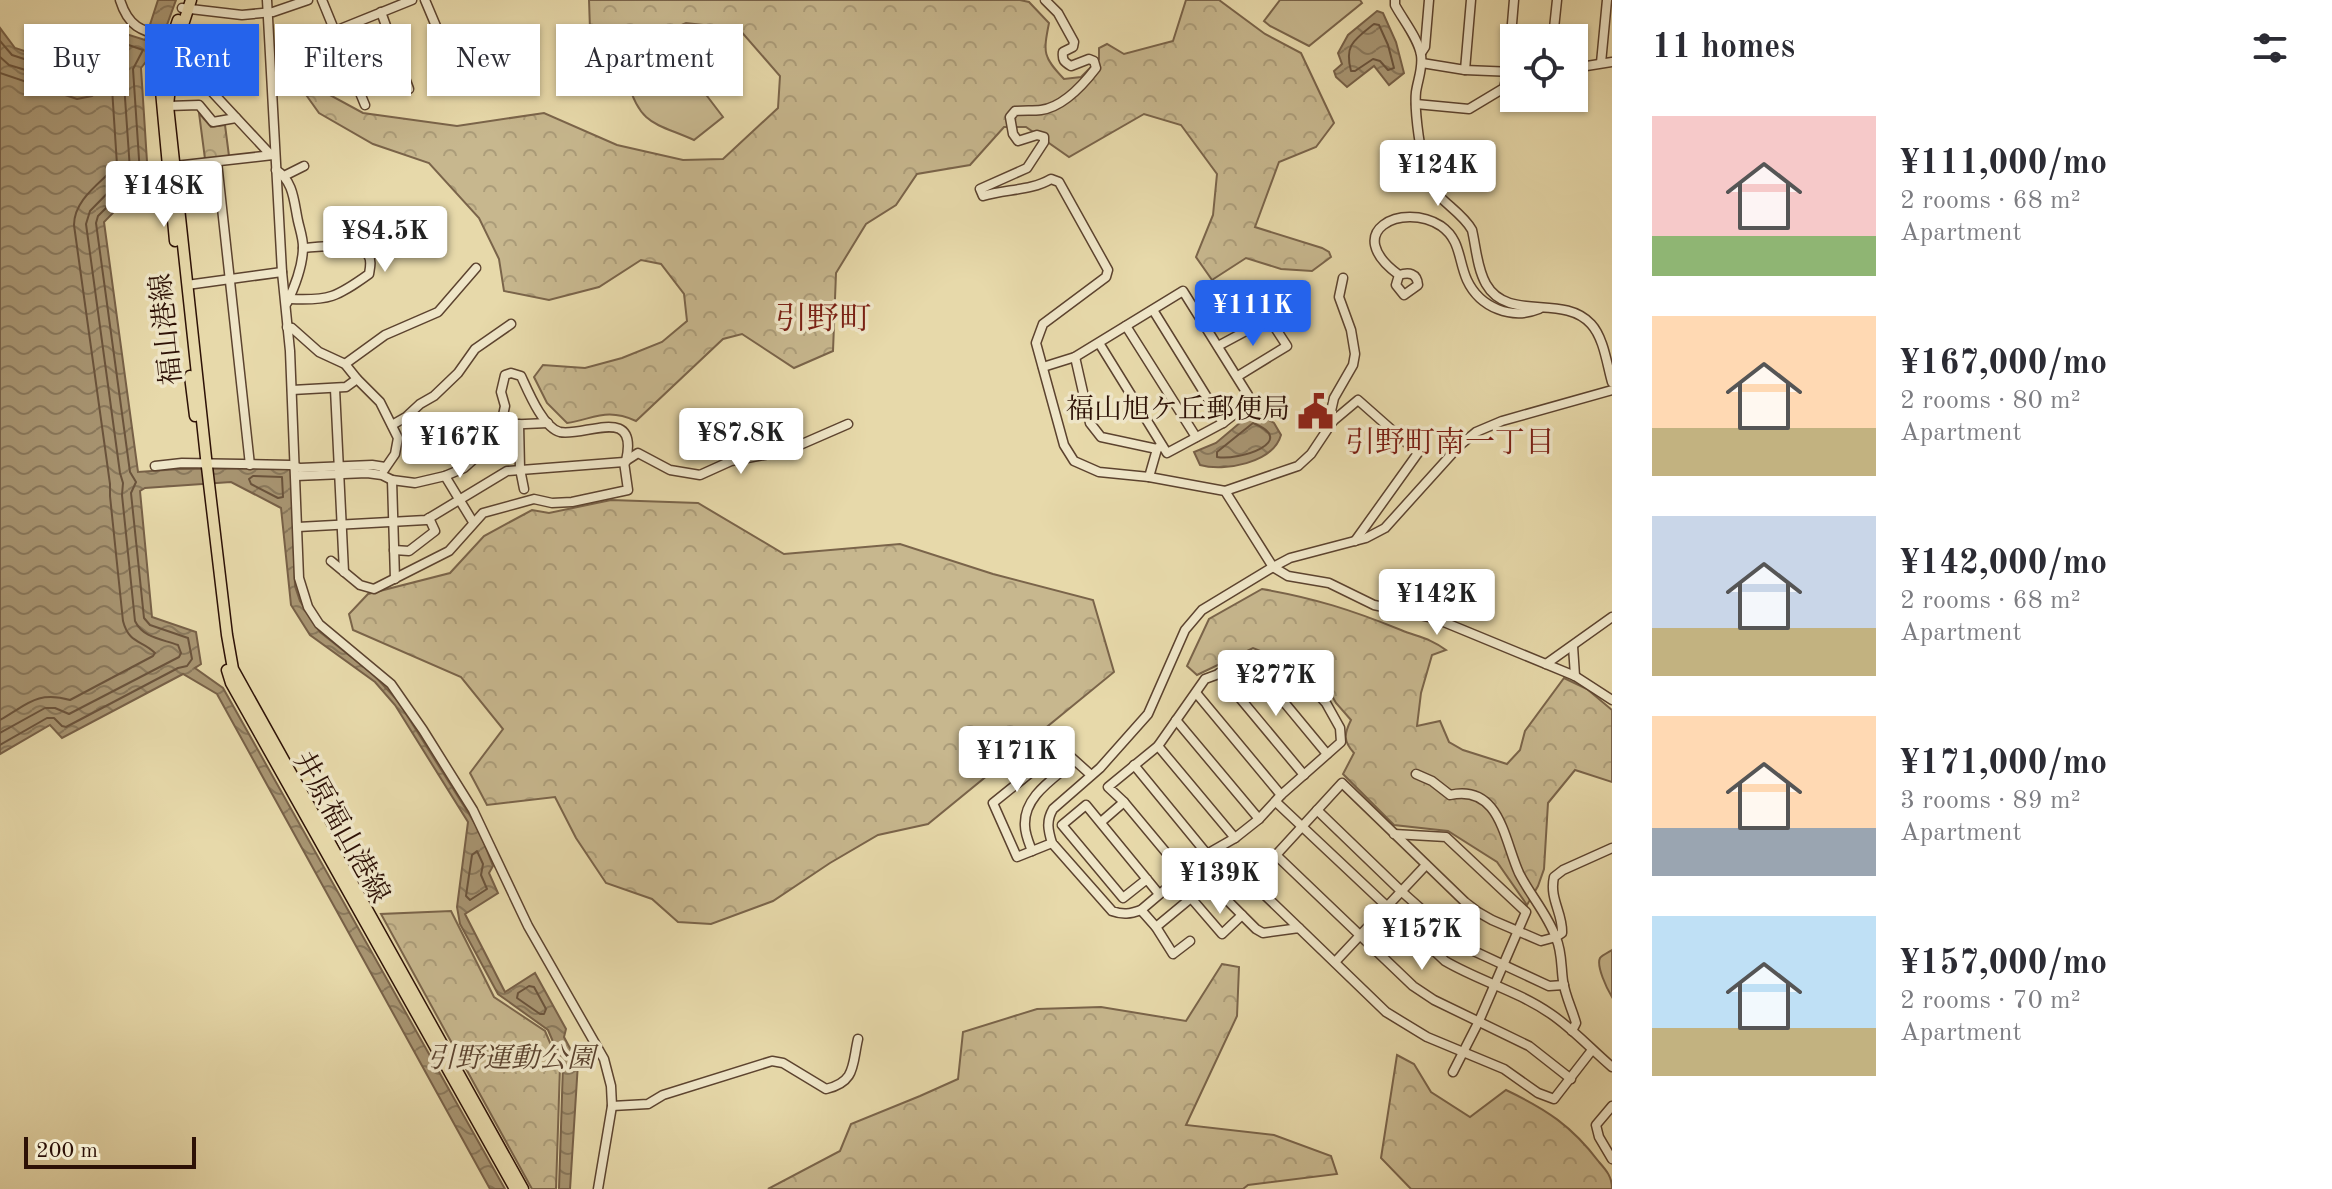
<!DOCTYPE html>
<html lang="en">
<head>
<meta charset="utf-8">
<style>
  body { margin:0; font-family:"Old Standard TT","Noto Serif JP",serif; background:#f7f7f7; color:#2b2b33; height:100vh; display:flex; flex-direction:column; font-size:30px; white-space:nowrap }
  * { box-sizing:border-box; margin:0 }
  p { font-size:26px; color:#7c7c81 }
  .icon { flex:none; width:44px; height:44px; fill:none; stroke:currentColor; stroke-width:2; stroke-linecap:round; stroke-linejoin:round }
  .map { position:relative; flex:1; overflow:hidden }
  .panel { display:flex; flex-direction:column; background:#fff; width:720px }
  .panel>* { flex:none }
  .hud { position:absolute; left:24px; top:24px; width:760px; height:72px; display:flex; gap:16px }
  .buttons { position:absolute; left:1500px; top:24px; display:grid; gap:16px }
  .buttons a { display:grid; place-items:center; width:88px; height:88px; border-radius:0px; background:#fff; box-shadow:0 2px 6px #0004; font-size:40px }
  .scale { position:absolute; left:24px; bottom:20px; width:172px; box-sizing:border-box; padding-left:8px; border:4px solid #2d1106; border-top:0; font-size:22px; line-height:28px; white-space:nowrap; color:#2d1106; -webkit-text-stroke:6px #efe6c8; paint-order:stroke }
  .price { position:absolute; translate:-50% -68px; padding:0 18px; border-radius:8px; background:#fff; color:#222; font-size:26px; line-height:52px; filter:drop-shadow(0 2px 4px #0008) }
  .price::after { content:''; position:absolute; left:50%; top:48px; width:24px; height:18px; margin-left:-12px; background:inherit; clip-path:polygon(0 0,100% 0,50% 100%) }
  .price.current { background:#2563eb; color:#fff }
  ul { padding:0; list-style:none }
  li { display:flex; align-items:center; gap:24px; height:200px; padding:0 40px }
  li span { display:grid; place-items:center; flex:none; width:224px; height:160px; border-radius:0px; color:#555 }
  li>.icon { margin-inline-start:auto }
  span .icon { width:96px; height:96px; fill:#fffc; stroke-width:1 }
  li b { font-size:34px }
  h2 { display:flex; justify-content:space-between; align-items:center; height:96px; padding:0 40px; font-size:34px }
  .chip { padding:0 28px; border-radius:0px; background:#fff; box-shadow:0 2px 6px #0004; font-size:28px; line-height:72px }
  .chip.current { background:#2563eb; color:#fff }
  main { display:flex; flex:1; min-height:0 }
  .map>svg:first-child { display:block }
</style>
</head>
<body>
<main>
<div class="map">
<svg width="1612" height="1189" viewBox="0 0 1612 1189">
  <defs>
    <pattern id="forest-crowns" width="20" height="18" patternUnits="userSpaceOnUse" patternTransform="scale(2)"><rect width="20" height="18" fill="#c7b78e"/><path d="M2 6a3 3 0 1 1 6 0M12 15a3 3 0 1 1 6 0" fill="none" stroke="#ab9c79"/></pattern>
    <pattern id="water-waves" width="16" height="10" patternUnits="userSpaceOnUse" patternTransform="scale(2)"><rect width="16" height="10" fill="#a89572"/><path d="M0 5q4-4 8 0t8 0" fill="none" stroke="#89785c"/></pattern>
  </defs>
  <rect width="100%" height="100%" fill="#e7d9aa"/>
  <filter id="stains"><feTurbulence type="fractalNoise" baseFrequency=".0025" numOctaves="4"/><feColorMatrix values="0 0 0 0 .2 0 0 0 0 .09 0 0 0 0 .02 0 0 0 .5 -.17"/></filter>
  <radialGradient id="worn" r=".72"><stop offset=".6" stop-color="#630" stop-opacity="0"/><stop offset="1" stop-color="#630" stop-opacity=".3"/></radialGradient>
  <!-- grass -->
  <g fill="#c7b78e" stroke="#7a644a" stroke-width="2">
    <polygon points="1280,0 1360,0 1362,3 1309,46 1270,26 1264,21"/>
    <path d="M671,59L686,79L691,75L723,117L694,140C656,123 641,126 628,83L633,75Z"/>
    <path d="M1612,950V997C1607,989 1596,966 1600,958C1602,955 1609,952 1612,950Z"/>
  </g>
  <!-- forest -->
  <g fill="url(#forest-crowns)" stroke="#7a644a" stroke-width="2">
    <path d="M589,0H1020L1029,2L1049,23C1043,53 1043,57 1064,79L1081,77L1099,59V48L1107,44L1124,54L1173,41L1186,0H1219L1265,34L1301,53L1334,123L1316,147L1279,162L1255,227L1322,248L1329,252L1331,257L1312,271L1281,269L1246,258L1212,280L1196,257L1213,215L1217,174L1181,125L1144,114L1069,157L1026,127H1004L970,165L917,174L896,205L866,224L836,273L833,351L794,368L742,334L723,339L636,421C607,408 596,418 567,423L547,403L534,377L543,365L585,368L622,358L662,342L687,321L684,294L661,264L641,260L599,287L549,300L504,291L499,259L479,218L429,163L373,144L319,113L304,92L319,89L363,113L457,126L544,113L617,145L683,160L723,159L778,108L780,76L739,29L686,23L640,43L619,39L590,29Z"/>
    <polygon points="199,113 211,127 225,125 229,156 205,159"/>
    <polygon points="611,500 698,503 784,554 900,544 993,574 1093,600 1114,672 928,824 878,835 830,863 773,901 711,924 678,922 652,899 606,883 576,838 555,797 487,805 470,773 503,729 461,677 353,630 349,614 368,594 450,573 484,536 532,510 549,513"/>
    <path d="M1262,589C1314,598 1352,610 1401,630C1418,637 1430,638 1446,650L1432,655L1421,693L1417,726L1440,721L1449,742L1463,750L1507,764L1520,750L1525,731L1564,678L1587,689L1612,710V782L1575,770L1548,803L1544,869L1538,886L1527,905L1497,862L1448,831L1394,825L1343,774L1354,753C1343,741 1344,734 1351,720L1336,703L1316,668L1298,669L1286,661L1253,648L1197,675L1187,666L1209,619Z"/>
    <polygon points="451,911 494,997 545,1031 560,1066 556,1189 532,1189 381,914"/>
    <polygon points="1222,964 1239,967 1237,1016 1186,1125 1274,1135 1331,1156 1337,1174 1248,1185 1243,1189 768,1189 840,1151 851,1124 920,1096 958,1079 963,1032 1037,1009 1101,1007 1186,1021"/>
    <path d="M1397,1055L1414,1064L1431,1092L1470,1117L1506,1090C1546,1109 1572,1126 1599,1162C1607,1171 1612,1177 1612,1189H1411L1381,1158Z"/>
  </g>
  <!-- water -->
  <g fill="url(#water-waves)" stroke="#776047" stroke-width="2">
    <polygon points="158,0 176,0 160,44 141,68 148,177 104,222 138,472 180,469 291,468 295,586 300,601 320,632 373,674 398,701 479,830 493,866 489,873 498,893 465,914 505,992 535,973 566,1029 564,1037 578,1063 570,1189 559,1189 563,1065 548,1030 498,994 460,924 457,907 468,822 395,705 375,682 310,635 291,605 281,508 231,482 145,488 140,491 152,617 196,632 201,664 195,668 223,688 505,1189 490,1189 217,694 183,674 62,738 50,725 0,754 0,28 15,48 80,69 106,41 120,32 145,40"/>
    <polygon points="1377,11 1383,13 1396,42 1404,73 1389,85 1374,66 1347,87 1336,77 1334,71 1342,64 1338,53 1348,35"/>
    <path d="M1254,411L1274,423L1281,435C1273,463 1224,472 1200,465L1194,452L1216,443Z"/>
  </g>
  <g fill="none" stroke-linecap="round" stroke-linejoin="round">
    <!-- shore -->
    <g stroke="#6a533c" stroke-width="2">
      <path d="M1374,24L1379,25L1388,45L1394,68L1388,70L1380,61L1373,59L1355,71H1351C1344,45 1354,40 1374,24Z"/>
      <path d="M0,41L12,55L79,77C95,72 106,51 120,42L143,50L133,69L140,174L98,216L96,223L130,472L136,482L131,493L144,618L150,625L188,638L192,659L187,666L178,668L66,727L62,726L54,718H47L0,745"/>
      <path d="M0,57L9,65L82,87L93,82L118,55L123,53L127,56L123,69L130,170L90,211L86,224L120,473L123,483L122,495L135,621C143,638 162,639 178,645L181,653L179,657L69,714L55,708H45L0,733"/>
      <path d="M0,73L77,99L92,96L108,85L112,88L117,165C101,183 74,199 74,225L110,484V496L123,621C129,644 142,640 155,653L153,656L70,700C37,691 28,704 0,720"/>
      <path d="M1253,423C1300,442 1238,461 1217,457V452Z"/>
      <polygon points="253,476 282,477 283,497 278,498 251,484 249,479"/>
      <polygon points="477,851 483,864 481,875 487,889 470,900 466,896 472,855"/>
      <polygon points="529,986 534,987 546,1009 544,1014 540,1014 517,998 518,993"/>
    </g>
    <defs>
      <g id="minor">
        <path d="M120,0C129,29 143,31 171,39"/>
        <polyline points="267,0 282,272 290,351 299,578 308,607 319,624 391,684 423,730 473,810 528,926 604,1059 611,1086 612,1106 598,1189"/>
        <polyline points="322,0 365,105"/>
        <polyline points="425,0 452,64"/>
        <path d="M1045,0L1058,13L1074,42L1073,47L1063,52C1062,60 1064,62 1071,66L1089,59L1094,61L1096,68C1083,85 1063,107 1041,110C1033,111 1024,110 1015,111L1010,117L1013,134L1018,141L1037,135L1044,137V142L1027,168L980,189L983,196C1005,189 1031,191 1051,179L1059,182L1108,270L1106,277L1043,324L1036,343L1064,445L1074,461L1099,472L1149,477L1225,491L1273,567L1202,610L1185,630L1148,714L1100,768L1053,809C1046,821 1048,830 1052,843L1112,911C1123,915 1130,914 1141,910L1207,854L1235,838L1259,819L1281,795L1341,742L1340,728L1326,703L1315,691L1302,677L1262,658L1205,679L1158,746L1108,787L1124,802L1184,874"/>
        <path d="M1395,0V5C1403,20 1418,38 1421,55C1423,68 1418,79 1416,92C1414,111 1421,160 1428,179C1434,199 1461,210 1472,230C1476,247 1477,268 1486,284C1508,323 1563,293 1591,324C1604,338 1607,365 1612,382"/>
        <polyline points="182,8 242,15 273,12 308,0"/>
        <polyline points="381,12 409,89"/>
        <polyline points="335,31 412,0"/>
        <polyline points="1553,38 1557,0"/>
        <polyline points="1421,53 1425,47 1429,0"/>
        <polyline points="1422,63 1465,70 1514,72"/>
        <polyline points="1601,63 1607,0"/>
        <polyline points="1574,68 1612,62"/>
        <polyline points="1465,70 1471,0"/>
        <polyline points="200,79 269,153 274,155"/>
        <polyline points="1416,104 1469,109 1504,88 1508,71 1514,0"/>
        <polyline points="168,106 199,105 213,122 236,118"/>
        <polyline points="217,162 250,465"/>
        <polyline points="175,166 273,155"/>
        <path d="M276,170C294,181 294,203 298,221C300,230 303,238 303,247C303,266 295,286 287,303"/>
        <polyline points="284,176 304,166"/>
        <path d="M1399,275L1396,285L1404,295L1418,285C1417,273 1409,272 1399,275C1340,232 1402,201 1441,226C1461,240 1458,260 1467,280C1480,308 1512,320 1539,309"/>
        <polyline points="187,285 282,272"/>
        <path d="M290,299C329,301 337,297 369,274C370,268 372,260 368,255C358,241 318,247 303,248"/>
        <polyline points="1153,310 1223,423"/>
        <polyline points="1201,320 1260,289 1272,312 1272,317 1218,346"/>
        <polyline points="1126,326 1196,437"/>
        <polyline points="287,327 292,328 319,352 345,364 357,379 380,402 398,438 395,454 384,470"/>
        <polyline points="1075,357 1090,423 1101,437 1157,449"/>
        <polyline points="345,364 385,335 438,312 476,268"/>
        <polyline points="1043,367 1075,357 1183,291 1248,395 1245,406 1223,423 1167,453 1099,343"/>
        <polyline points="1238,376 1287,346 1270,320"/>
        <polyline points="335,389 344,572"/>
        <polyline points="292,390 346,387 357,379"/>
        <polyline points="1333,421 1331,411 1334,398 1353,365 1355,354 1351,330 1339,297 1343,278"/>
        <polyline points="519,424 520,469 524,489"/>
        <polyline points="392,425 406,417 420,404 434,396 458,373 475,349 511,324"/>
        <polyline points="500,425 548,423"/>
        <polyline points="155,466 182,463 290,465 300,468 372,465 385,467"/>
        <path d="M296,476L367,473L382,475L392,480L415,483L445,476L464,468L493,442L502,420L505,406L501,392L505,375L511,373L521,376C528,391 543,428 560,432C585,437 639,404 626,461"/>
        <polyline points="445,476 473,522"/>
        <polyline points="1149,477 1157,449 1160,446"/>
        <polyline points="392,480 395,579"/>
        <polyline points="1225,491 1298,466 1311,454 1333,421 1358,400 1418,453 1355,541"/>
        <polyline points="298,527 426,520 507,471 624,462 638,453 670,470 700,475 731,461 786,451 848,424"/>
        <polyline points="394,550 409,551 435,531 429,518"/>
        <polyline points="331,561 360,585 374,589 449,551 483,513 534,499 552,503 572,502 628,490 624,462"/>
        <polyline points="1273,567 1290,558 1366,538 1385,528 1459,446 1476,432 1502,421 1612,390"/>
        <polyline points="1273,567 1288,576 1329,583 1374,605 1434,618 1575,676 1612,700"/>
        <polyline points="1573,646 1575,676"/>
        <polyline points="1250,661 1327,754"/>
        <polyline points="1546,664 1612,617"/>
        <polyline points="1219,673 1304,775"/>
        <polyline points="1197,694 1281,795"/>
        <polyline points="1176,720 1259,819"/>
        <polyline points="1158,746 1235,838"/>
        <polyline points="1134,765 1207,854"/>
        <path d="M1416,774L1432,781L1450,795C1500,784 1504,840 1519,873C1530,895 1548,915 1556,938C1562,951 1561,967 1563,981C1565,995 1572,1009 1576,1023L1572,1031"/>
        <path d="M1276,802L1445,961C1479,981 1518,991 1551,1014C1573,1029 1592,1050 1612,1067"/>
        <polyline points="1317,810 1401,891 1463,946 1549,986 1564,985"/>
        <polyline points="1101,822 1124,802"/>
        <polyline points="1394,834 1446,837 1526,912 1479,1021 1453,1072"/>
        <polyline points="1052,843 1017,857 993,803 1061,748 1091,775"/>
        <path d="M1032,851C1029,843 1025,834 1025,826C1023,796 1055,778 1074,761"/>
        <polyline points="1276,855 1413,986 1434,1000 1529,1046 1571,1079"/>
        <polyline points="1245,876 1299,928"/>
        <polyline points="1147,879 1123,898 1062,825 1086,805 1159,894"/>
        <polyline points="1141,910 1156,927 1173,954 1190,941"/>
        <polyline points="1156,927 1191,898 1222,934 1242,915"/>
        <polyline points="1335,962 1426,865"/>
        <path d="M1592,1050L1554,1099L1538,1093L1504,1069L1427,1037L1386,1012L1299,928L1263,933L1256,929L1226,899L1245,876L1276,855L1342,783L1465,902L1478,912L1492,920L1541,941L1556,937L1562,933C1563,913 1549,899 1554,877L1563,870L1612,848"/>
        <path d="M612,1106L648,1104L663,1095L772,1061L783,1063L826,1089C856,1082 852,1065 858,1039"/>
        <polyline points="1612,1106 1596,1125 1599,1137 1612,1159"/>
      </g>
      <g id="major">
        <polyline points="191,0 173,56 168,106 207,467 227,635 233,669 523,1189"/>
        <polyline points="175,241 161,91 166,55 178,20"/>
        <polyline points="190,376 195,416"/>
        <polyline points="227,670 231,683 515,1189"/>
      </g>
    </defs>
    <!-- minor casing -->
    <use href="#minor" stroke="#5c432f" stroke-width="11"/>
    <!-- major casing -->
    <use href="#major" stroke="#2d1106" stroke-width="13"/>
    <!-- minor -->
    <use href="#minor" stroke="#efe6c8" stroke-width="8"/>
    <!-- major -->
    <use href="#major" stroke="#e7d9aa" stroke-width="10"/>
  </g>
  <!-- icons -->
  <defs>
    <symbol id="civic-bare" viewBox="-9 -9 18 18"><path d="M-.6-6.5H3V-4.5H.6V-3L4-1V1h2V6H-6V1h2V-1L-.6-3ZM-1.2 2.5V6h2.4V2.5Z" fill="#8f2418" stroke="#efe6c8" stroke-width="2.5" paint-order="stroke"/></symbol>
  </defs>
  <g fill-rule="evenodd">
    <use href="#civic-bare" x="1290" y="386" width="51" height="51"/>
  </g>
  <g text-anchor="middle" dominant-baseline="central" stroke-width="7" stroke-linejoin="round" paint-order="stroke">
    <!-- street labels -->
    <g font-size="28" fill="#2d1106" stroke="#efe6c8">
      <text transform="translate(168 329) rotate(-96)">福山港線</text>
      <text transform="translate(340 828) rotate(61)">井原福山港線</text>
    </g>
    <!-- poi labels -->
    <g font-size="28" fill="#2d1106" stroke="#efe6c8" text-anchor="end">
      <text x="1290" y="411">福山旭ケ丘郵便局</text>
    </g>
    <!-- park labels -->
    <g font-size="28" font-style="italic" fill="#5b432f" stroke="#efe6c8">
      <text x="511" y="1060">引野運動公園</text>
    </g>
    <!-- neighbourhood labels -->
    <g font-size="30" fill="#7a1f14" stroke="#efe6c8">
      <text x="1450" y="444">引野町南一丁目</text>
    </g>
    <!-- quarter labels -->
    <g font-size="32" fill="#7a1f14" stroke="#efe6c8">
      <text x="823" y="321">引野町</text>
    </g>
  </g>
  <rect width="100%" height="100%" filter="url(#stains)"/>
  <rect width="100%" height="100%" fill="url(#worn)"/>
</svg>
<div class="buttons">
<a><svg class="icon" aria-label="locate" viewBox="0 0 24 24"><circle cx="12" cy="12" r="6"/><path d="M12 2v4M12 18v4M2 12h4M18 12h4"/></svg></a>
</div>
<div class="scale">200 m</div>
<b class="price" style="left:1438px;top:208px">¥124K</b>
<b class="price" style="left:164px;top:229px">¥148K</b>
<b class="price" style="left:385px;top:274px">¥84.5K</b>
<b class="price current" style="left:1253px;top:348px">¥111K</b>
<b class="price" style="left:741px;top:476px">¥87.8K</b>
<b class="price" style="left:460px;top:480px">¥167K</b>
<b class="price" style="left:1437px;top:637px">¥142K</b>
<b class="price" style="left:1276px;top:718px">¥277K</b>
<b class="price" style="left:1017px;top:794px">¥171K</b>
<b class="price" style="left:1220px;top:916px">¥139K</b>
<b class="price" style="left:1422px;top:972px">¥157K</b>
<div class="hud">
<a class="chip">Buy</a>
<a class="chip current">Rent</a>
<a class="chip">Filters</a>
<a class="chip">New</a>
<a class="chip">Apartment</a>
</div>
</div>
<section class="panel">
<h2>11 homes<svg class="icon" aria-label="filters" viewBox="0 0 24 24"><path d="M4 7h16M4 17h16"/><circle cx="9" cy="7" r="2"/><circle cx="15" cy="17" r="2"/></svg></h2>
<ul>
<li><span style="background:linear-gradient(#f6c9c9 75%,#8fb573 0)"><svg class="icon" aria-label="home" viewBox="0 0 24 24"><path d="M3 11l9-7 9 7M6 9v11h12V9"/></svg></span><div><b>¥111,000/mo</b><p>2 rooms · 68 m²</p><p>Apartment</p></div></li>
<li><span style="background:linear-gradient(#ffd9b3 70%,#c2b280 0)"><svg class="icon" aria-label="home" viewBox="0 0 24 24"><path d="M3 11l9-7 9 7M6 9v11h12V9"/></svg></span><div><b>¥167,000/mo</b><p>2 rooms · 80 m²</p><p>Apartment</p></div></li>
<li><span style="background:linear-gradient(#c9d6e8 70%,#c2b280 0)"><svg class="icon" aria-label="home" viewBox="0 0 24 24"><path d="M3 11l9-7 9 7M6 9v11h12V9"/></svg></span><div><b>¥142,000/mo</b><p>2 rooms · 68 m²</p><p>Apartment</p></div></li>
<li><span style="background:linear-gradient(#ffd9b3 70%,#9aa5b1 0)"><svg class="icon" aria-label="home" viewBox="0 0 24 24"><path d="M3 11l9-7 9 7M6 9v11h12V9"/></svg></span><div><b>¥171,000/mo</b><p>3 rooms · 89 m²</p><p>Apartment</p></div></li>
<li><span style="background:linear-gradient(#bfe0f5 70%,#c2b280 0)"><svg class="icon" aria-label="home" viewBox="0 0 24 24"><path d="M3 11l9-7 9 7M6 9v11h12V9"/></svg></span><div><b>¥157,000/mo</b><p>2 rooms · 70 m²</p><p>Apartment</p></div></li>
</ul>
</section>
</main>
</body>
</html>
